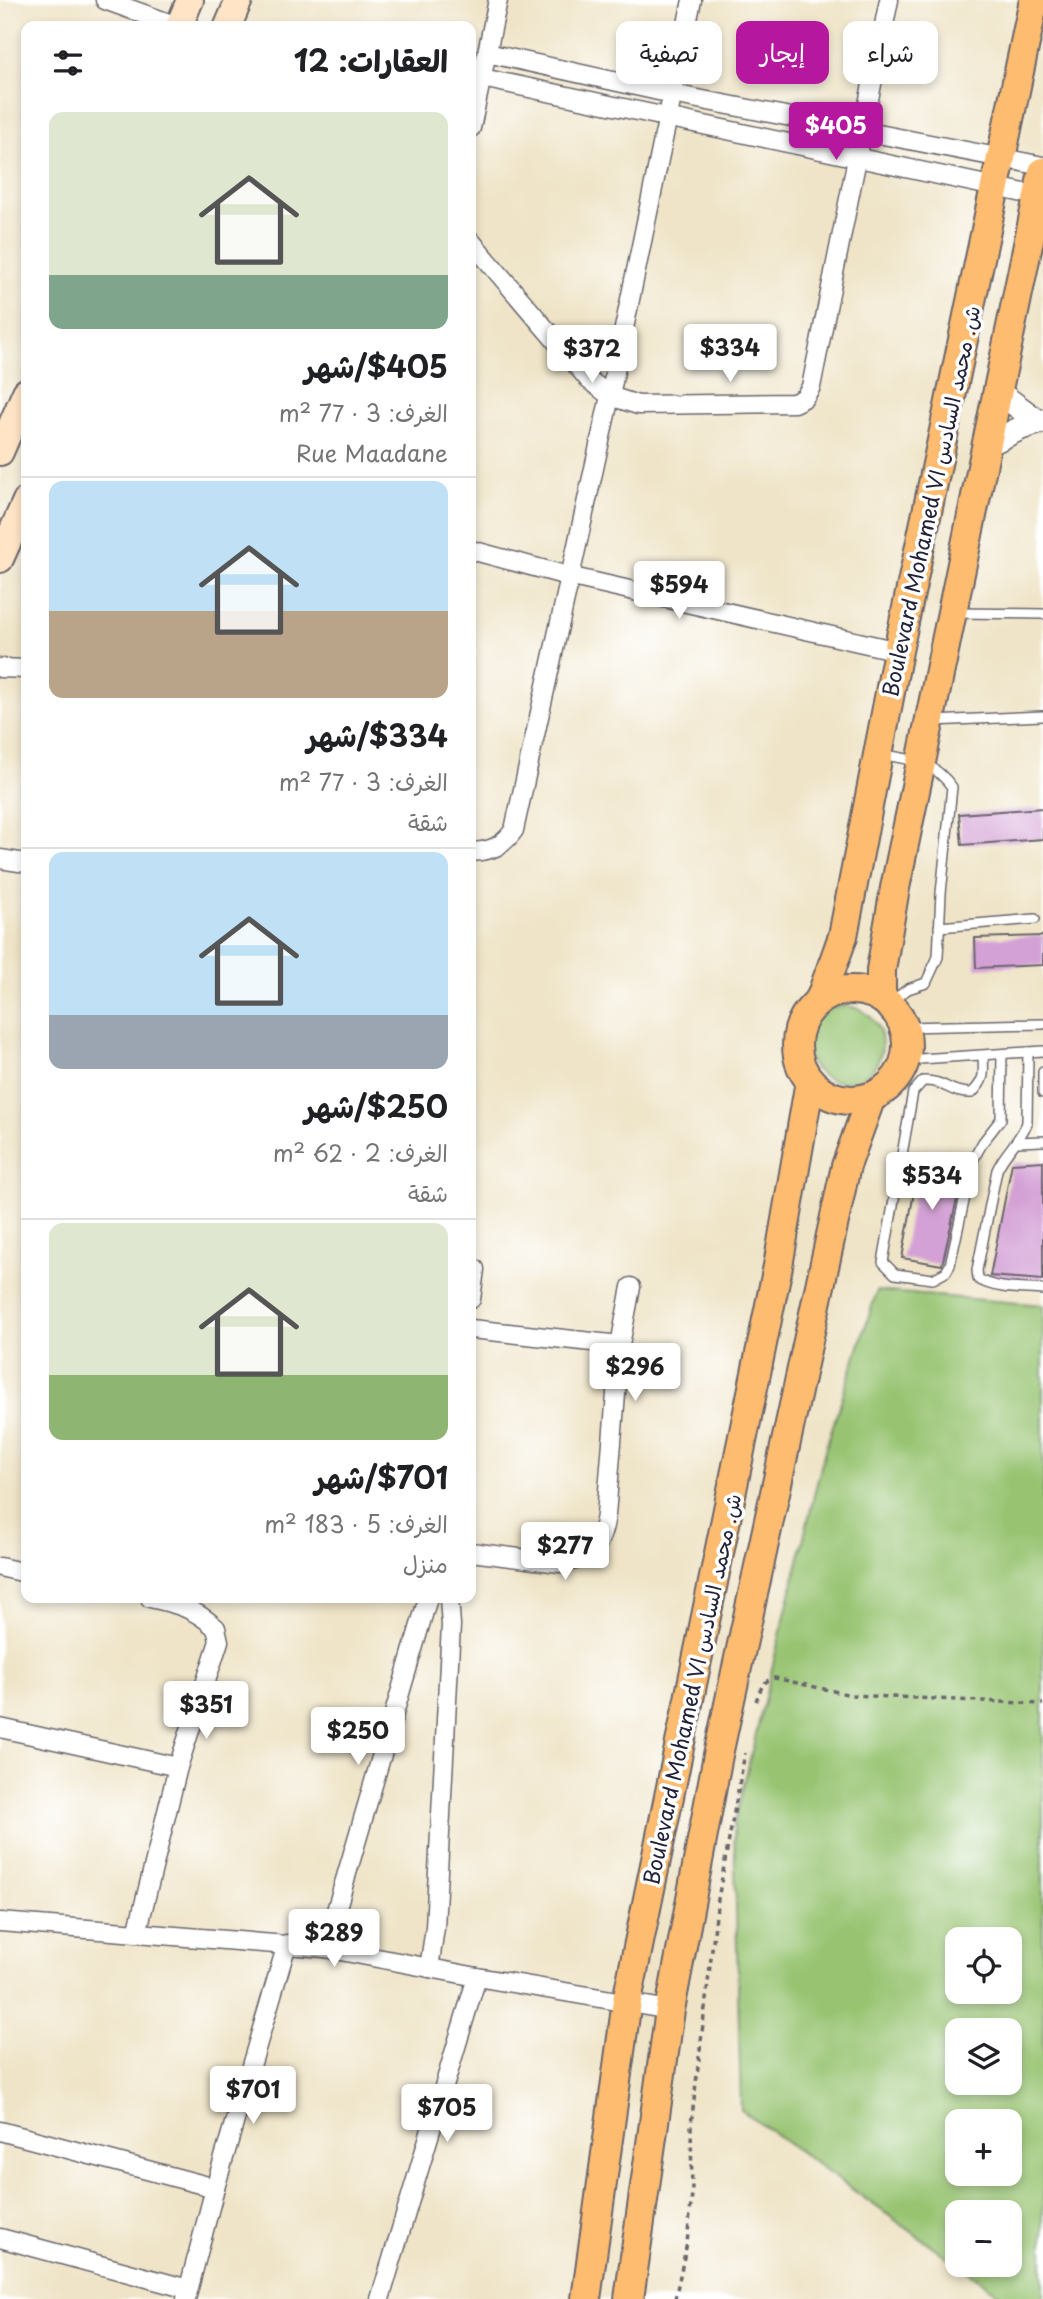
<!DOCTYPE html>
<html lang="ar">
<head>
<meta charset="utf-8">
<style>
  body { margin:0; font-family:"Playpen Sans","Playpen Sans Arabic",sans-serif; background:#f2f2f2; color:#202124; direction:rtl; height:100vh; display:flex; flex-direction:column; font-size:26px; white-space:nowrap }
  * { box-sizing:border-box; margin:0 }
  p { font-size:23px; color:#757577 }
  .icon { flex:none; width:38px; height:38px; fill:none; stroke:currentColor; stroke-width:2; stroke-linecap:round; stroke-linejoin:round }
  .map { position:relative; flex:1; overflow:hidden; direction:ltr }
  .sheet { position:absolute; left:21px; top:21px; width:455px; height:1582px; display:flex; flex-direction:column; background:#fff; border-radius:14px; box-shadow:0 4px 10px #0003; direction:rtl }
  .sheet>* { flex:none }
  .banner { position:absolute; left:497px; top:21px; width:441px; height:63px; direction:rtl; display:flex; gap:14px }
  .controls { position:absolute; left:945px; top:1927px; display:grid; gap:14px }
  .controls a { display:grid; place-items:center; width:77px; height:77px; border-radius:14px; background:#fff; box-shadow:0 4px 10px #0003; font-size:35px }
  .price { position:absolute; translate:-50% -60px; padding:0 16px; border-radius:7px; background:#fff; color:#222; font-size:23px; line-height:46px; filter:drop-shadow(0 2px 4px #0008) }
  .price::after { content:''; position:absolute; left:50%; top:42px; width:21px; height:16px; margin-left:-10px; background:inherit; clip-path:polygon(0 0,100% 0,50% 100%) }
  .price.current { background:#b5179e; color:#fff }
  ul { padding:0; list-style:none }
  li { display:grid; align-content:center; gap:14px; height:371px; padding:0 28px }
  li+li { border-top:2px solid #e0e0e0 }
  li span { display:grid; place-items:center; height:217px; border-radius:14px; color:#555 }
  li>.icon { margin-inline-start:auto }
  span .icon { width:126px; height:126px; fill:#fffc; stroke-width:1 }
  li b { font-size:30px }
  h2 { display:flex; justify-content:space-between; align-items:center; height:84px; padding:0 28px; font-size:30px }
  .chip { padding:0 24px; border-radius:14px; background:#fff; box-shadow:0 4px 10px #0003; font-size:24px; line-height:63px }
  .chip.current { background:#b5179e; color:#fff }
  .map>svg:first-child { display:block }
</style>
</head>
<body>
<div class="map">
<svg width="1043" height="2299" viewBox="0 0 1043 2299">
  <rect width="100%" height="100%" fill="#fff"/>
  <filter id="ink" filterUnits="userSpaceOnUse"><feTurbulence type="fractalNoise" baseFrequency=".0143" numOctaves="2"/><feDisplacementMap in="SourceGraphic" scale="14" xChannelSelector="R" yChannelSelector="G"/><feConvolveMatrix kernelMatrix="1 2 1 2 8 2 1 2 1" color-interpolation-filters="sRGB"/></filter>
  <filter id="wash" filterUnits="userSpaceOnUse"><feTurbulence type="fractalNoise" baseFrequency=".00686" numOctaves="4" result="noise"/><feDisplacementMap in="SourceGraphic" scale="28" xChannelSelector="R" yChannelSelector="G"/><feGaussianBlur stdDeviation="1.57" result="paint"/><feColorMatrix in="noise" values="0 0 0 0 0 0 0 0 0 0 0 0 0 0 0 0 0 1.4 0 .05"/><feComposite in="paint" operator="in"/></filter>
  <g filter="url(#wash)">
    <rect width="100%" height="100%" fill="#efe4c7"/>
    <!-- green -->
    <g fill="#98c472" stroke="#5d7356" stroke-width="2" fill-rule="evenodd">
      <circle cx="844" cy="1044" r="38"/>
      <path d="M877,1291L1043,1305V2299H1006L958,2264H1010V2212H957V2264L741,2110L734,1825L825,1450ZM957,1939H1010V1992H957ZM957,2030H1010V2082H957ZM957,2121H1010V2174H957Z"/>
    </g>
    <g id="blocks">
      <!-- building -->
      <g fill="#d4a1d6">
        <polygon points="1043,808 1043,839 962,845 959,814"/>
        <polygon points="1043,936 1043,965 976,968 975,938"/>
        <polygon points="920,1160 964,1168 942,1265 902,1258"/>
        <polygon points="1043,1161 1043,1280 990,1276 1012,1163"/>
      </g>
    </g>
  </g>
  <g filter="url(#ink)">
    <use href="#blocks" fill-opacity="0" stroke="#6a666c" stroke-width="2"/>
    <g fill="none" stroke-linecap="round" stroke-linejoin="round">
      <defs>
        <g id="service">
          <polyline points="955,613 1043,614"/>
          <polyline points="933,721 1043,716"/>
          <path d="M881,754C914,761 931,759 952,787L941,893L938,957L926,983L908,989L889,1003"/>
          <polyline points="939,927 1035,919"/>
          <polyline points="905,1027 1043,1024"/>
          <path d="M1028,1052L1027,1123C1020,1141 1005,1152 997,1170L977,1270L978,1279C997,1290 1022,1288 1043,1290"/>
          <path d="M983,1056C984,1074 985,1080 972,1093C950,1094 944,1080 923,1081L913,1092L883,1262L895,1274L933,1279L946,1272L950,1265L973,1160L983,1142L1001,1119L1002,1054"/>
          <polyline points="905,1060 1043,1051"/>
          <polyline points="1043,1072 1043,1093"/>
          <polyline points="1017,1142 1043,1141"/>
        </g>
        <g id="minor">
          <polyline points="105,0 177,26"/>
          <polyline points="487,53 672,94 1043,166"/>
          <polyline points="482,78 1038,196"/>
          <polyline points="471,128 498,0"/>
          <polyline points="471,241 589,380 610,396 638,405 794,403 804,398 811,387 889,0"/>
          <polyline points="471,550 568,576 898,651"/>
          <polyline points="0,668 26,669"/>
          <path d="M471,852C491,851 502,847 514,830L610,396L692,0"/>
          <polyline points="0,859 26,863"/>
          <polyline points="471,1299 475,1269"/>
          <polyline points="471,1329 620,1345"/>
          <path d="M471,1552L560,1563C593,1559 601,1547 606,1515L620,1345L631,1287"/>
          <polyline points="0,1567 26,1573"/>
          <polyline points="0,1728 178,1767"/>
          <polyline points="0,1922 325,1948 477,1977 670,2010"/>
          <path d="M137,1933L178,1767L219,1641L216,1628C194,1608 178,1604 150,1598"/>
          <polyline points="325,1948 428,1598"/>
          <polyline points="429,1968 435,1928 451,1625 449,1598"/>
          <polyline points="0,2131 215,2188"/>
          <polyline points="0,2238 188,2289"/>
          <polyline points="186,2299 215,2188 287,1944"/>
          <polyline points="380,2299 477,1977"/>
        </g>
        <g id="tertiary">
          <polyline points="998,392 1039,422"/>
          <polyline points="987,445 1021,428 1043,421"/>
        </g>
        <g id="secondary">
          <polyline points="179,26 190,0"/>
          <polyline points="228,26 239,0"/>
          <polyline points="0,452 26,392"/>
          <polyline points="0,559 26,501"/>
        </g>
        <g id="primary">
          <circle cx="852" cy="1045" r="55"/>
          <polyline points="881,998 881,970 895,888 1043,172"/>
          <polyline points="820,1000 843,936 898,651 1034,0"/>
          <polyline points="586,2299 627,2001 778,1266 810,1081"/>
          <polyline points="629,2299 670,2010 718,1755 846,1166 871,1097"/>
        </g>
      </defs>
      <!-- service casing -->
      <use href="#service" stroke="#6a666c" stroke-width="12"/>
      <!-- minor casing -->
      <use href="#minor" stroke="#6a666c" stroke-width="21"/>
      <!-- tertiary casing -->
      <use href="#tertiary" stroke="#6a666c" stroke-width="26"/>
      <!-- secondary casing -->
      <use href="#secondary" stroke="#6a666c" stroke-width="30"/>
      <!-- primary casing -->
      <use href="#primary" stroke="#6a666c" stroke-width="32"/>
      <!-- path -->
      <g stroke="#6a666c" stroke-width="3.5" stroke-dasharray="5 5" stroke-linecap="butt">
        <path d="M756,1701C760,1691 763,1679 775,1678L851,1695L1043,1704"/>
        <polyline points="675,2299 687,2243 692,2194 691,2125 718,1899 745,1753"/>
      </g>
      <!-- service -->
      <use href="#service" stroke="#fff" stroke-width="9"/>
      <!-- minor -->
      <use href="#minor" stroke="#fff" stroke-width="18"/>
      <!-- tertiary -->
      <use href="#tertiary" stroke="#fff" stroke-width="23"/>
      <!-- secondary -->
      <use href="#secondary" stroke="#ffe4c6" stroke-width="26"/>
      <!-- primary -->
      <use href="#primary" stroke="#febc70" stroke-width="28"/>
    </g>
  </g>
  <g text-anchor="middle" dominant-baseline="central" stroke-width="7" stroke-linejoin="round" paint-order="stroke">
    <!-- street labels -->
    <g font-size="21" fill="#22223b" stroke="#fff">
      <text transform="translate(930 501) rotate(-78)">Boulevard Mohamed VI ش. محمد السادس</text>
      <text transform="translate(691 1689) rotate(-78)">Boulevard Mohamed VI ش. محمد السادس</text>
    </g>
  </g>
</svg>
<div class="controls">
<a><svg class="icon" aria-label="locate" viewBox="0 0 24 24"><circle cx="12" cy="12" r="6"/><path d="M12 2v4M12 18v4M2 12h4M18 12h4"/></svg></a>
<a><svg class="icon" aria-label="layers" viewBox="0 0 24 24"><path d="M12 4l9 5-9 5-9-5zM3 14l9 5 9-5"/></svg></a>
<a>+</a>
<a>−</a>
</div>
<b class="price current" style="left:836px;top:162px">$405</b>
<b class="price" style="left:730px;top:384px">$334</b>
<b class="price" style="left:592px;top:385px">$372</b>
<b class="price" style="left:679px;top:621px">$594</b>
<b class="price" style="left:932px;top:1212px">$534</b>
<b class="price" style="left:635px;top:1403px">$296</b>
<b class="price" style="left:565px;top:1582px">$277</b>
<b class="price" style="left:206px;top:1741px">$351</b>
<b class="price" style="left:358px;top:1767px">$250</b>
<b class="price" style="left:334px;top:1969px">$289</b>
<b class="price" style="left:253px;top:2126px">$701</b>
<b class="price" style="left:447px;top:2144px">$705</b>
<div class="banner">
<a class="chip">شراء</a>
<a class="chip current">إيجار</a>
<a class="chip">تصفية</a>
</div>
<section class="sheet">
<h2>العقارات: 12<svg class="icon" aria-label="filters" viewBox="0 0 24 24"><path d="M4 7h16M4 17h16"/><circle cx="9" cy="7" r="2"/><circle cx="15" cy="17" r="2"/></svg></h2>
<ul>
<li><span style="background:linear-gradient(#dfe7d0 75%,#7fa58c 0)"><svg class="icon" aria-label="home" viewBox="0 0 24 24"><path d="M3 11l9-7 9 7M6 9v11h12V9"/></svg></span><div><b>$405/شهر</b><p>الغرف: 3 · 77 m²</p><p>Rue Maadane</p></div></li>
<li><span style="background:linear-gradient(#bfe0f5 60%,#b9a48a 0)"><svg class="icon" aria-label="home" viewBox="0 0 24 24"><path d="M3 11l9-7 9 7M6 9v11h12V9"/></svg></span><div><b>$334/شهر</b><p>الغرف: 3 · 77 m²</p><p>شقة</p></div></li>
<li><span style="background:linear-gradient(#bfe0f5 75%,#9aa5b1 0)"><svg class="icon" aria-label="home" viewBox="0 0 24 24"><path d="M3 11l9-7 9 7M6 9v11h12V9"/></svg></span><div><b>$250/شهر</b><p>الغرف: 2 · 62 m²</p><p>شقة</p></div></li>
<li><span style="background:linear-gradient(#dfe7d0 70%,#8fb573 0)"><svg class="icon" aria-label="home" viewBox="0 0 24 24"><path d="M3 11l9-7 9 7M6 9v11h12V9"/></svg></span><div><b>$701/شهر</b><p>الغرف: 5 · 183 m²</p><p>منزل</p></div></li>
</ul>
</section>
</div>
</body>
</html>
